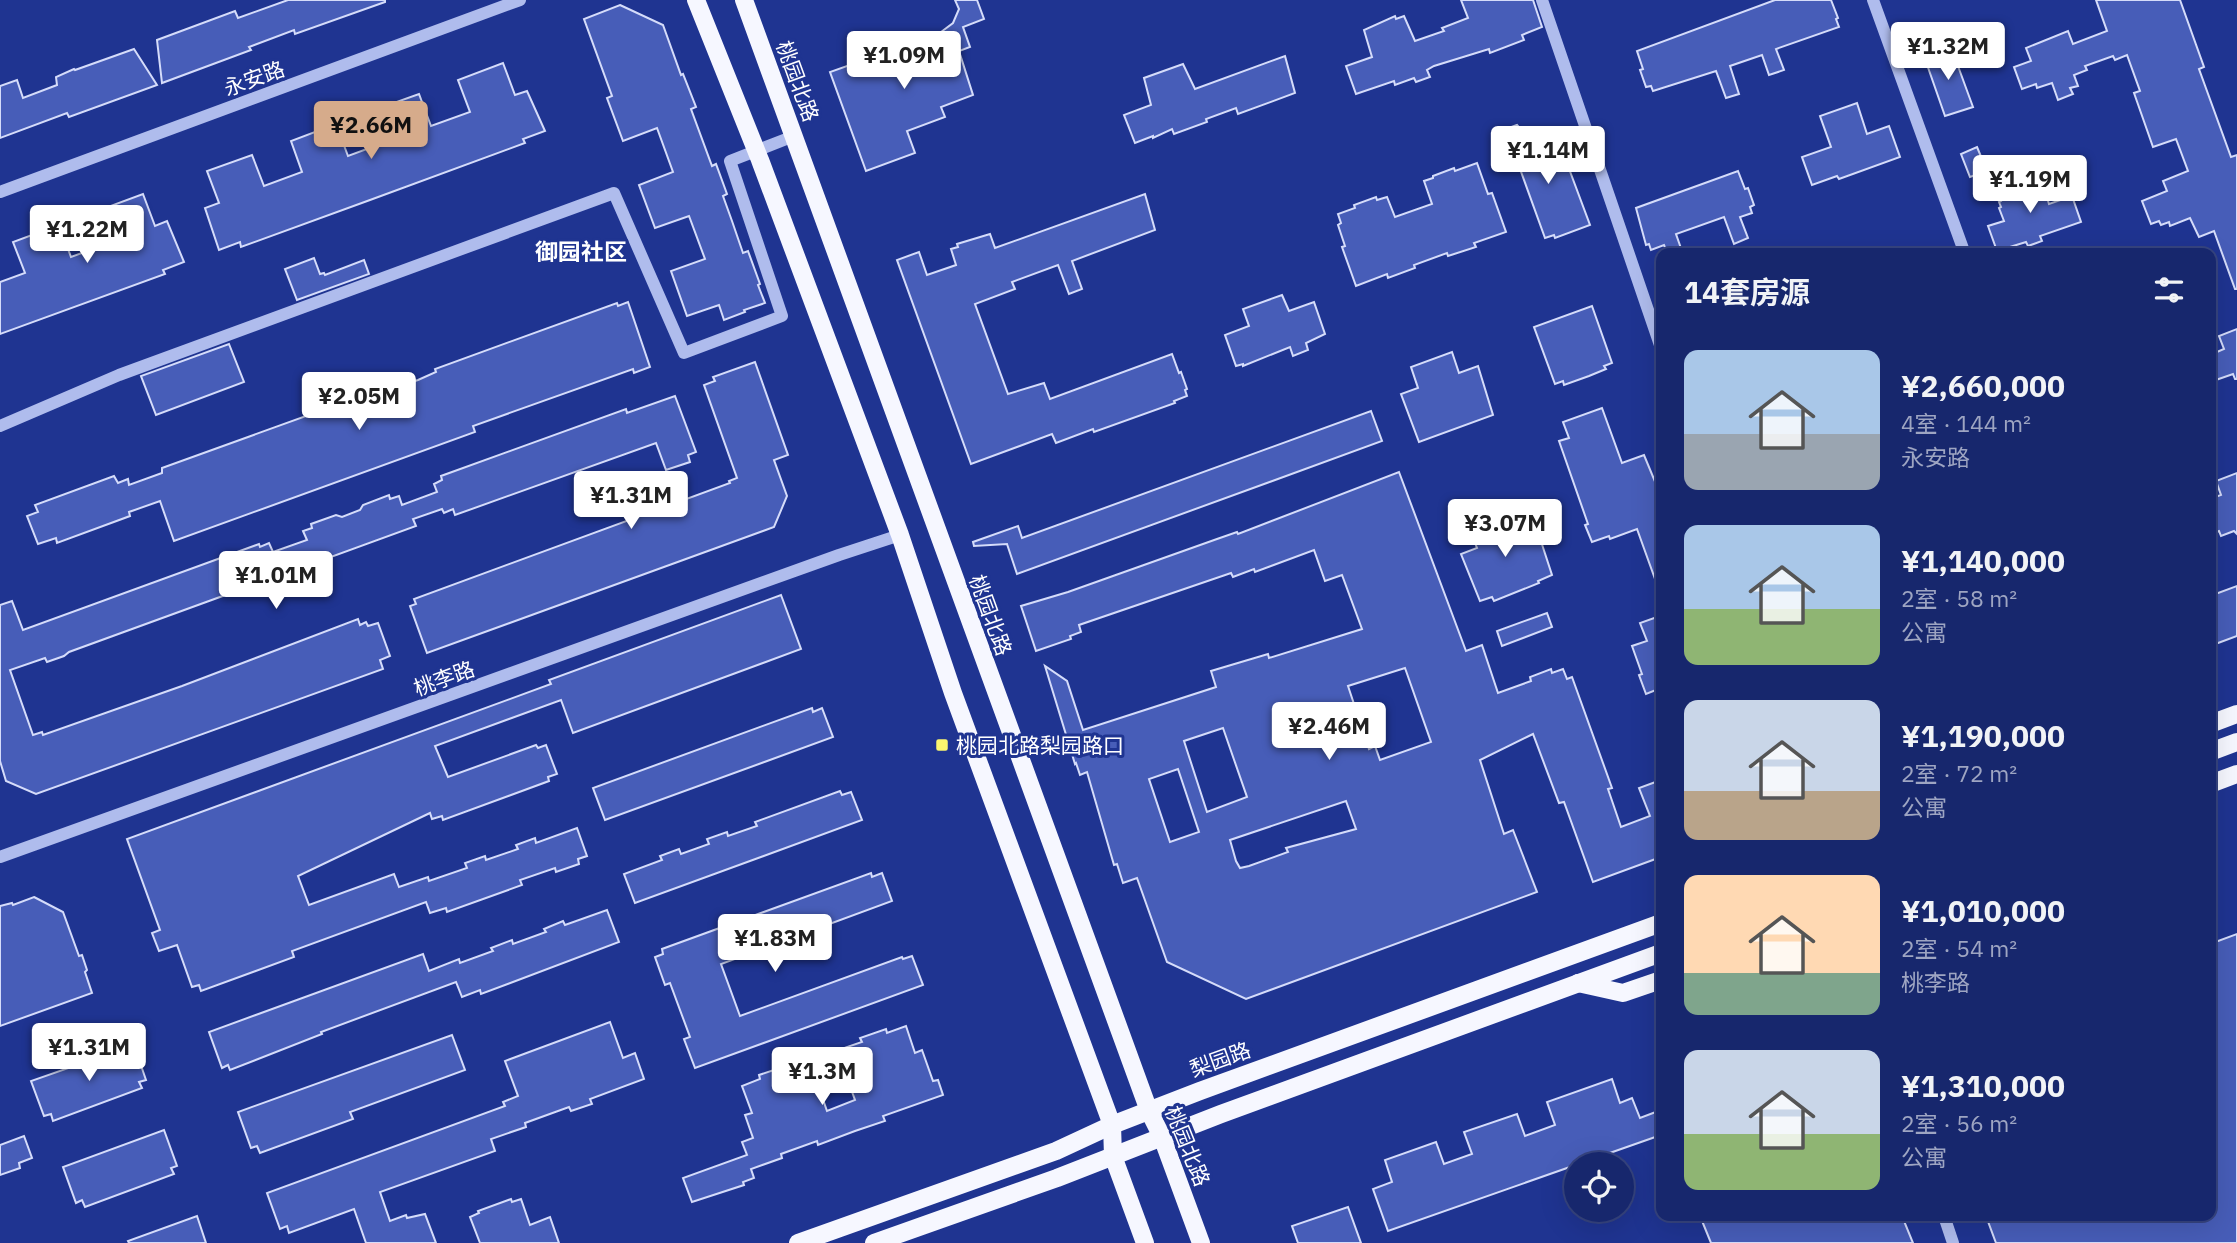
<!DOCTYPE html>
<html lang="zh">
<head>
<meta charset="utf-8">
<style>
  body { margin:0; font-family:"IBM Plex Sans","Noto Sans SC",sans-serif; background:#243375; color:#f1f3f6; height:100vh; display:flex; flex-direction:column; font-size:26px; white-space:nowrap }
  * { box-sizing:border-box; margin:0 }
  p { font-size:23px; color:#9ea5c2 }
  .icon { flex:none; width:38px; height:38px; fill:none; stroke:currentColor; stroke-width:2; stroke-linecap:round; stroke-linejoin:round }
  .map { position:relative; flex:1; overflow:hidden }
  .side { position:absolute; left:1656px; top:248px; width:560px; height:973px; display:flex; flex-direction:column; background:#17276d; border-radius:14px; box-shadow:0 7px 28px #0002,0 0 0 2px #364480 }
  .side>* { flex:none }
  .tools { position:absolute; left:1564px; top:1152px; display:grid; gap:14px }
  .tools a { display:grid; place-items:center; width:70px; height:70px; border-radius:50%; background:#17276d; box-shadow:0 7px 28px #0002,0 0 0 2px #364480; font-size:35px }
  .price { position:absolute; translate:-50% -60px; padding:0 16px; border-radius:7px; background:#fff; color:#222; font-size:23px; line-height:46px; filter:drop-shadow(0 2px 4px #0008) }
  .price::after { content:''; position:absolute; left:50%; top:42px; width:21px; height:16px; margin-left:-10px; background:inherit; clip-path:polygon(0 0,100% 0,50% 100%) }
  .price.active { background:#d6ab8b; color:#111 }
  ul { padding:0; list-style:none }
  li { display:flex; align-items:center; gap:21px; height:175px; padding:0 28px }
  li span { display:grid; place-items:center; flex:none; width:196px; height:140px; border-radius:14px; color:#555 }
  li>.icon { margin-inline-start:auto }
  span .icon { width:84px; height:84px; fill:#fffc; stroke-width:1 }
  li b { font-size:30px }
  h2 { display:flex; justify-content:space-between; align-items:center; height:84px; padding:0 28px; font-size:30px }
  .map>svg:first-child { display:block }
</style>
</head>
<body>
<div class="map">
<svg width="2237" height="1243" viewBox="0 0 2237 1243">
  <rect width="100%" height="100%" fill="#1f3491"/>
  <!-- building -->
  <g fill="#475db8" stroke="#d5dcfa" stroke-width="2" fill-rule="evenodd">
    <polygon points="288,0 385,0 385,2 295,34 294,30 249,47 251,50 162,83 157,40 235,11 238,18"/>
    <polygon points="955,0 977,0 984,19 963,27 970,47 959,51 973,95 941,107 945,117 907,131 915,153 866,171 830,72 920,40 931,71 941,32 953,23 959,9"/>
    <polygon points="1461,0 1533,0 1542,27 1522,35 1524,40 1490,53 1489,49 1434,66 1427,70 1430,77 1416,82 1414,78 1395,85 1394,81 1356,94 1346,66 1372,57 1364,30 1395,16 1396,19 1404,16 1415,41 1444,31 1442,28 1468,18"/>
    <polygon points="1775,0 1831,0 1838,18 1836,19 1839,27 1776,49 1784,70 1769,75 1762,55 1730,66 1739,94 1726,98 1716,71 1653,91 1651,86 1646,87 1640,70 1643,69 1637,51"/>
    <polygon points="2096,0 2180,0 2204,67 2199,69 2231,157 2237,155 2237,289 2235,289 2214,231 2199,237 2190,218 2170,226 2169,222 2161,225 2159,221 2151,224 2142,201 2167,191 2163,181 2188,171 2176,139 2153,147 2134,93 2140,91 2127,55 2115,60 2113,56 2085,66 2087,70 2074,75 2078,86 2070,88 2073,94 2058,100 2052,83 2037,88 2036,84 2022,89 2014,67 2031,61 2026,48 2068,31 2073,44 2107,31"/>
    <polygon points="620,5 663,25 681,75 683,74 696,107 691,109 712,166 716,164 727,194 723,196 732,221 743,253 748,251 760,284 758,285 765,303 744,310 745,312 724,320 719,305 687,316 671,271 705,259 689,216 655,228 639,185 673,172 657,128 623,141 607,98 612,96 584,19"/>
    <polygon points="1951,47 1973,107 1945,116 1924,56"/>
    <polygon points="134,49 157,85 69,117 67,113 0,138 0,86 17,80 23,98 57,85 56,77 74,69 75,70"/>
    <polygon points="1285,56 1295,93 1238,114 1236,108 1206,119 1207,122 1174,134 1172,129 1153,138 1153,136 1135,143 1124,115 1151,105 1144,78 1183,64 1195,89"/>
    <polygon points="503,63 515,95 527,91 545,131 523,139 525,143 370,200 241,247 240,242 219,250 205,208 219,203 207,171 252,155 264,186 302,172 291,141 336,124 348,156 386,142 374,110 419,94 431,126 470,112 458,80"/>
    <polygon points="1857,103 1867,134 1889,126 1900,157 1839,179 1837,176 1812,185 1802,157 1831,147 1820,116"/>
    <polygon points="1517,125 1545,157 1562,150 1590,225 1555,238 1554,235 1545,238 1511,144 1506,146 1500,131"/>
    <polygon points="1977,147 1987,171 1970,177 1961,154"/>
    <polygon points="1477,163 1488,194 1492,193 1506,232 1474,243 1476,247 1448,256 1447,253 1414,265 1415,268 1388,278 1387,274 1356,286 1342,247 1345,246 1338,225 1341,223 1338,214 1355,208 1354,205 1376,197 1377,200 1387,197 1395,217 1432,204 1424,181 1433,178 1433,176 1454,168 1455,171"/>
    <polygon points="1738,171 1745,189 1748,188 1754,205 1750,207 1752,213 1740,217 1748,238 1734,244 1724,217 1676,234 1683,254 1668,254 1664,245 1651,250 1649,244 1646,245 1636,208"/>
    <polygon points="2036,176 2039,186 2043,185 2049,204 2072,196 2081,222 2040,236 2042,241 2028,246 2026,242 1997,251 1988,226 2004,221 1999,208 2001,207 1999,202 2001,201 1997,189"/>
    <polygon points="143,194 155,226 167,221 184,262 163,270 165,274 0,334 0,282 25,273 13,242 59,225 71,257 109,243 97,211"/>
    <polygon points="1145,194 1155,230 1072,261 1082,289 1069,294 1058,265 1012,282 1015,289 975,304 1008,394 1044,383 1050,399 1172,354 1179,373 1181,372 1187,389 1185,390 1187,396 1174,401 1175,403 1094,432 1093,429 1056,443 1052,434 971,464 897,260 919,252 927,275 956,265 951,249 958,247 957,244 990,234 995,248"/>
    <polygon points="314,258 320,274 324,273 325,275 364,260 369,274 297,300 285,269"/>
    <polygon points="1282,295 1289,311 1314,302 1325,334 1306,343 1308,350 1293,356 1290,347 1243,366 1243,364 1236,366 1225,335 1249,326 1243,309"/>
    <polygon points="628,302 650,367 634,373 633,369 473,426 475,432 174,541 160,501 129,512 130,516 57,543 56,538 38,544 27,516 38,512 35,505 114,476 118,483 128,479 129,485 162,473 162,468 392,385 394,388 418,380 436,372 435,369 617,303 618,306"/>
    <polygon points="1592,306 1612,363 1604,366 1606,369 1589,376 1564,385 1563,381 1555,384 1534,327"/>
    <polygon points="2237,329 2237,379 2235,379 2233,374 2210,382 2210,355 2224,349 2219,336"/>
    <polygon points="229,344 244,382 156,415 141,376"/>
    <polygon points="1452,352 1459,373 1478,366 1493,415 1419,442 1401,394 1418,388 1411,367"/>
    <polygon points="755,362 788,455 774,460 787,496 774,527 427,653 410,606 416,604 414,599 730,483 729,481 737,478 704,385 715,381 713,377"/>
    <polygon points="675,396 696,452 688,455 690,462 666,470 656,443 455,515 453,509 444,513 442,509 413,519 416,526 309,565 307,557 278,568 280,572 271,575 272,578 69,652 64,656 47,662 45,658 10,670 33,735 42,732 43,735 182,686 358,619 360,625 366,622 368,626 378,623 390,656 380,660 383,669 36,794 6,781 0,761 0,605 12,601 23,630 259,544 260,547 269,543 273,552 307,540 303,531 312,528 311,524 336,515 342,517 360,510 363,505 389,495 390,499 399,496 402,505 437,492 434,484 442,480 441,476 626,409 627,413"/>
    <polygon points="1602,408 1622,463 1644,455 1661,496 1661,590 1659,590 1637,529 1610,539 1609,536 1592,542 1585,525 1588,524 1559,441 1569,438 1563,422"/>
    <polygon points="1371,411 1382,441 1017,574 1007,544 974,546 973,542 1018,526 1022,538"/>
    <path d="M1399,472L1466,651L1482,645L1498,693L1531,681L1530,677L1551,669L1552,673L1563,669L1567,679L1572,677L1612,788L1608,789L1621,827L1650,816L1639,788L1661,780V857L1593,882L1564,802L1559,803L1533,734L1480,760L1504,834L1513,830L1537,892L1246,999L1167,962L1137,878L1123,883L1117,864L1114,865L1087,772L1080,775L1076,763L1075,764L1045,666L1067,681L1083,730L1216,687L1211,671L1268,654L1269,658L1362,629L1342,575L1325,581L1314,550L1255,572L1254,569L1233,577L1231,573L1079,625L1081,632L1070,636L1071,639L1036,651L1021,606L1068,592L1217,539L1237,532L1238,534ZM1405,668L1431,742L1380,760L1375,746L1369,749L1348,686ZM1223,728L1247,797L1207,812L1184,741ZM1178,769L1199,832L1170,842L1149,779ZM1346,801L1356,829L1286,848L1288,852L1249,866L1240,868L1236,861L1230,840Z"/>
    <polygon points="2237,473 2237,534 2234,531 2221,536 2219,531 2210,534 2210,499 2221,495 2216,481"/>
    <polygon points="1510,512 1518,533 1536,526 1552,575 1538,581 1539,583 1494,601 1492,597 1480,601 1461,554 1477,548 1469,528"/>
    <polygon points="2237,586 2237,636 2210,646 2210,596"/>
    <polygon points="781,595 801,649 573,733 561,700 435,746 448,777 536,745 538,748 546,745 557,774 548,777 549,781 443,820 442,816 432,819 430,813 298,876 309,905 394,874 399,887 428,877 429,881 467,868 465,863 485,856 486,860 518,849 516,845 535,838 536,843 577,828 587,856 578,859 579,864 556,872 555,868 520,880 522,885 447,912 446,908 430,913 426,902 292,951 294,957 201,991 199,985 192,987 177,945 159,951 152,933 160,930 127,839 551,684 549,680"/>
    <polygon points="1547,613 1552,627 1502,646 1497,631"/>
    <polygon points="1657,617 1661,627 1661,688 1646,694 1639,675 1642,674 1632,646 1647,641 1640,623"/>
    <polygon points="812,708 813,712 822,708 833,737 605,820 593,788"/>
    <polygon points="840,791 842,795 851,792 862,820 635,903 624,874 662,860 660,856 679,849 681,854 709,844 707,839 727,832 728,836 757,826 755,822"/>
    <polygon points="871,873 872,877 882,873 892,901 721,964 740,1016 902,957 903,959 912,956 923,985 695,1068 684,1039 690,1037 670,983 665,985 655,957 663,954 662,949"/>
    <polygon points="34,897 63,912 79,956 82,955 87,970 85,972 92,993 0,1026 0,906 12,903 13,905"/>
    <polygon points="607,910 619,942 481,994 480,990 462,997 456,982 321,1032 322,1034 230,1070 228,1065 222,1068 209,1032 423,954 429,971 459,959 460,963 493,951 491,948 512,940 513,944 546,932 544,929 563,921 565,925"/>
    <polygon points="2237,934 2237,1243 1996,1243 1986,1216 2210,1216 2210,944"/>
    <polygon points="610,1022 623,1058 635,1053 644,1079 590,1099 592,1104 571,1111 569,1107 525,1123 526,1127 491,1139 495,1151 380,1192 390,1221 406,1215 407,1218 425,1214 436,1243 366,1243 354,1209 289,1233 287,1226 280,1229 267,1193 505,1106 503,1102 518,1096 505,1061"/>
    <polygon points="906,1026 915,1053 922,1050 933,1081 938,1080 943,1095 883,1116 885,1121 855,1131 818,1145 817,1141 781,1154 782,1158 751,1169 754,1178 743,1182 744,1185 692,1202 683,1178 747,1155 742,1142 753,1138 745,1115 752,1113 742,1086 760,1079 759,1075 783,1067 784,1070 803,1063 813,1091 819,1088 827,1111 855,1100 847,1078 854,1075 844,1048 862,1042 860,1038 886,1029 887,1033"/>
    <polygon points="452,1035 465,1070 350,1112 353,1119 260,1153 257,1146 251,1148 238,1112"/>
    <polygon points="134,1045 146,1080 139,1082 142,1088 53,1121 51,1114 44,1116 31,1081"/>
    <polygon points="1612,1079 1620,1103 1632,1098 1640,1118 1661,1110 1661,1135 1388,1231 1373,1189 1392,1182 1385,1160 1436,1142 1444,1164 1472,1154 1464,1132 1517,1114 1525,1136 1555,1125 1547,1102"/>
    <polygon points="164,1130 177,1166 171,1168 174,1174 85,1207 82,1200 76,1203 63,1167"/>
    <polygon points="24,1136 32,1158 19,1163 20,1168 0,1175 0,1145"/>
    <polygon points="511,1199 512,1202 521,1199 530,1225 550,1217 559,1243 480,1243 470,1217 479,1213 478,1211"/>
    <polygon points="1348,1207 1361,1243 1298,1243 1292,1226"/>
    <polygon points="197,1216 206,1243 129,1243 128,1241"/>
    <polygon points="1700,1216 1902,1216 1913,1243 1711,1243"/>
  </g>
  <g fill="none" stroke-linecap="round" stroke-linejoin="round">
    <!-- minor -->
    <g stroke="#afbced" stroke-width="12">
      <polyline points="1542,0 1661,348"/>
      <polyline points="1873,0 1965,254"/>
      <polyline points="0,192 520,0"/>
      <polyline points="0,426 119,375 614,193 684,353 782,316 730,161 794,136"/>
      <polyline points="0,857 839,555 900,535"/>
      <polyline points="1944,1216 1953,1243"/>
    </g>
    <!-- major -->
    <g stroke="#f6f7ff" stroke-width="18">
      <polyline points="696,0 760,160 900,535 953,693 1112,1125 1113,1156 1145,1243"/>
      <polyline points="744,0 1149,1111 1162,1137 1201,1243"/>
      <polyline points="2210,724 2237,714"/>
      <polyline points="2210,752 2237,742"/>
      <polyline points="2210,784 2237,774"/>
      <polyline points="1578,983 1623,993 1661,980"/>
      <polyline points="798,1243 1056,1151 1112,1125 1200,1091 1661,923"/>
      <polyline points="874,1243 1057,1178 1221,1114 1661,953"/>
    </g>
  </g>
  <!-- markers -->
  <rect fill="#fbf66f" stroke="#1f3491" stroke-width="2.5" x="935" y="738" width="14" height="14" rx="3.5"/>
  <g text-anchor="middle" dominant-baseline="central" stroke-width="6" stroke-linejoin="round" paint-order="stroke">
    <!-- street labels -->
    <g font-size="21" fill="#fff" stroke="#1f3491">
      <text transform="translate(254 78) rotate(-20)">永安路</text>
      <text transform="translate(798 81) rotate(70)">桃园北路</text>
      <text transform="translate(991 615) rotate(70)">桃园北路</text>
      <text transform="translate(444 678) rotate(-20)">桃李路</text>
      <text transform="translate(1220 1059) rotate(-20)">梨园路</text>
      <text transform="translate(1188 1146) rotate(68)">桃园北路</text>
    </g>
    <!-- poi labels -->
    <g font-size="21" fill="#fff" stroke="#1f3491" text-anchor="start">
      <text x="956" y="745">桃园北路梨园路口</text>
    </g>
    <!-- neighbourhood labels -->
    <g font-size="23" font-weight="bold" fill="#fff" stroke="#1f3491">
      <text x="581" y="251">御园社区</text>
    </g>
  </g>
</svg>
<div class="tools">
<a><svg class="icon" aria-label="locate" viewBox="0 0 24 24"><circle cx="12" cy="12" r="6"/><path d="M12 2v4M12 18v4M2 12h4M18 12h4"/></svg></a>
</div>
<b class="price" style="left:1948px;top:82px">¥1.32M</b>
<b class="price" style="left:904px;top:91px">¥1.09M</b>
<b class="price active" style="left:371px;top:161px">¥2.66M</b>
<b class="price" style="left:1548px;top:186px">¥1.14M</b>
<b class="price" style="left:2030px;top:215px">¥1.19M</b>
<b class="price" style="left:87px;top:265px">¥1.22M</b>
<b class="price" style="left:359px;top:432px">¥2.05M</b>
<b class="price" style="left:631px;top:531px">¥1.31M</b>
<b class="price" style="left:1505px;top:559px">¥3.07M</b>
<b class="price" style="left:276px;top:611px">¥1.01M</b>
<b class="price" style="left:1329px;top:762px">¥2.46M</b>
<b class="price" style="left:775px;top:974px">¥1.83M</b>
<b class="price" style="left:89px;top:1083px">¥1.31M</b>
<b class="price" style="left:822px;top:1107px">¥1.3M</b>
<section class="side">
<h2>14套房源<svg class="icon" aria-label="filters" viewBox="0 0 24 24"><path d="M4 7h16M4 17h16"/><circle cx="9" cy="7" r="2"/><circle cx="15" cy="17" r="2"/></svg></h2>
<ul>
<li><span style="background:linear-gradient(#a9c7e8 60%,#9aa5b1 0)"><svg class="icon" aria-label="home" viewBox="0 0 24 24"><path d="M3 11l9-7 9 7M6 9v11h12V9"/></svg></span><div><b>¥2,660,000</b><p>4室 · 144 m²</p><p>永安路</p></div></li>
<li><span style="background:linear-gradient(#a9c7e8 60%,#8fb573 0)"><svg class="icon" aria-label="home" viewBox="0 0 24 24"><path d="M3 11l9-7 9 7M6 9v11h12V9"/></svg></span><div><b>¥1,140,000</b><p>2室 · 58 m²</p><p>公寓</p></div></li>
<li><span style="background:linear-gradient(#c9d6e8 65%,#b9a48a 0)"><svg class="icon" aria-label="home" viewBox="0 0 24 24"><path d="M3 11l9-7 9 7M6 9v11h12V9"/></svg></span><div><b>¥1,190,000</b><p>2室 · 72 m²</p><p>公寓</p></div></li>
<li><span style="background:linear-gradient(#ffd9b3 70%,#7fa58c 0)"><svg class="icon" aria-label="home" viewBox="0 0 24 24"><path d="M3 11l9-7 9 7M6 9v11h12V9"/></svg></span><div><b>¥1,010,000</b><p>2室 · 54 m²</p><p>桃李路</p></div></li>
<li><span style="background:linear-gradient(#c9d6e8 60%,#8fb573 0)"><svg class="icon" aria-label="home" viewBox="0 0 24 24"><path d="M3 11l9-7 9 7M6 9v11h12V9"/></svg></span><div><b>¥1,310,000</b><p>2室 · 56 m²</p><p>公寓</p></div></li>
</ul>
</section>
</div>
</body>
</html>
